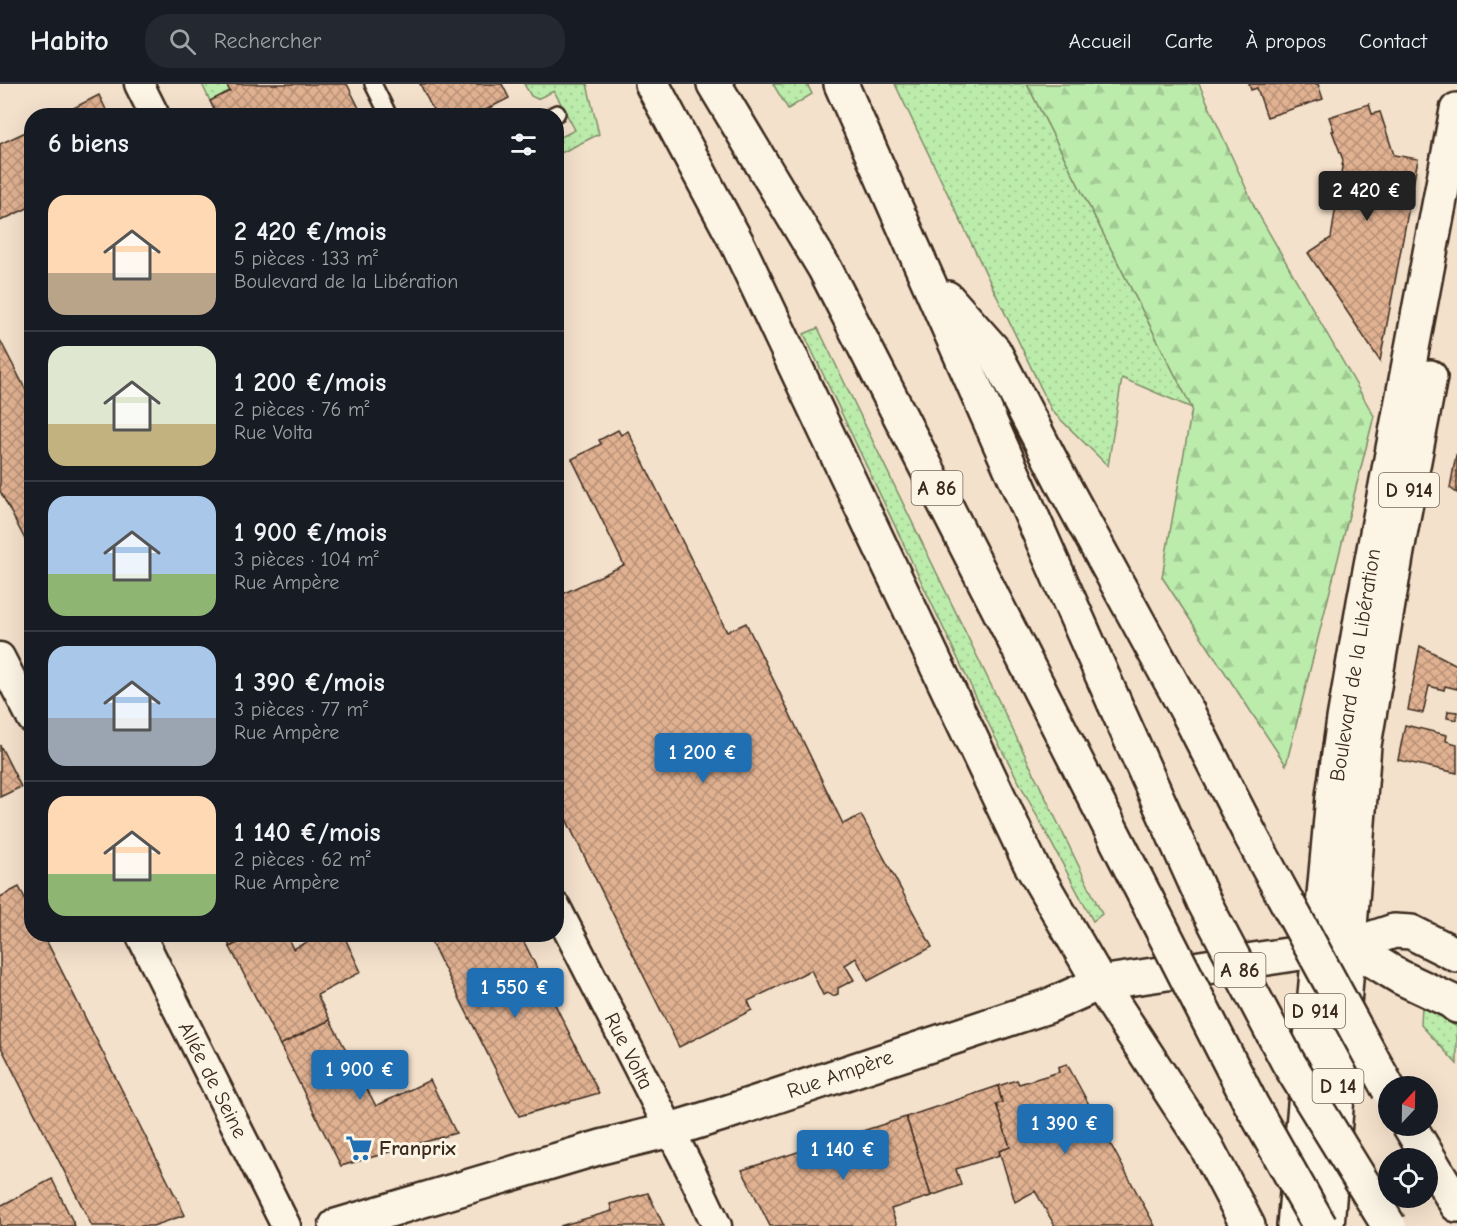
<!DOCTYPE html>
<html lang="fr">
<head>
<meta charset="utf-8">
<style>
  body { margin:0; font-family:"Comic Neue",sans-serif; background:#242831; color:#f1f3f6; height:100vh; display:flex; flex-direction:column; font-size:22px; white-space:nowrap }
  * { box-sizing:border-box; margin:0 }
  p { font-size:20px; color:#9ea1a6 }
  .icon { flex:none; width:33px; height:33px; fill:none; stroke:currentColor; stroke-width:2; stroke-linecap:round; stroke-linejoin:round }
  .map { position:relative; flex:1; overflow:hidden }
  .panel { position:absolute; left:24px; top:24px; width:540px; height:834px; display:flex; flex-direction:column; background:#171b24; border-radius:24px; box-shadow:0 6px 24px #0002 }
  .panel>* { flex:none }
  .needle { width:39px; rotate:22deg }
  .fabs { position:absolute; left:1378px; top:992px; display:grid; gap:12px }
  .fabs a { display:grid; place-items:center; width:60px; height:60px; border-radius:50%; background:#171b24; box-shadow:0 6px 24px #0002; font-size:30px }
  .price { position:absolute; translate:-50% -51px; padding:0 14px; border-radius:6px; background:#1f6fb2; color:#fff; font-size:20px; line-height:39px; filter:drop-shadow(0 2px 3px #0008) }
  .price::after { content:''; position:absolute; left:50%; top:36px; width:18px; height:14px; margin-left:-9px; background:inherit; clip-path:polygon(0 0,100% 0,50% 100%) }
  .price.selected { background:#222; color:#fff }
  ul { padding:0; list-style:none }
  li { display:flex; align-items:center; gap:18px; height:150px; padding:0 24px }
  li+li { border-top:2px solid #363941 }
  li span { display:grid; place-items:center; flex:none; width:168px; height:120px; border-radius:18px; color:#555 }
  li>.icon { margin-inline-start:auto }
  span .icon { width:72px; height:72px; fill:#fffc; stroke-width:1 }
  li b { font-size:26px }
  h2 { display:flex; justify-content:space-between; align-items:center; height:72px; padding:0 24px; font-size:26px }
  header { display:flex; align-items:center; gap:36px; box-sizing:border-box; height:84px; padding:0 30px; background:#171b24; border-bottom:2px solid #363941 }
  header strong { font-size:28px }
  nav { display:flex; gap:33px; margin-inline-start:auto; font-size:21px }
  .search { width:420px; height:54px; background:#242831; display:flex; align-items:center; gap:15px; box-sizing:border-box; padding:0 21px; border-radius:24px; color:#9ea1a6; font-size:22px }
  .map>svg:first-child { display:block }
</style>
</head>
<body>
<header>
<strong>Habito</strong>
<div class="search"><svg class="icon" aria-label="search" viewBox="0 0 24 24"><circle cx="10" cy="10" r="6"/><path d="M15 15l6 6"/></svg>Rechercher</div>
<nav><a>Accueil</a><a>Carte</a><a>À propos</a><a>Contact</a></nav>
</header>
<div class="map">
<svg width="1457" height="1142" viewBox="0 0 1457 1142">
  <defs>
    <pattern id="grass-dots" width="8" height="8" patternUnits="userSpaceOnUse" patternTransform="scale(1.5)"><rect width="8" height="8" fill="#bcecac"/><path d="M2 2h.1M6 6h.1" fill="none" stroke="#a2cb94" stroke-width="1.8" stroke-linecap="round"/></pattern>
    <pattern id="forest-firs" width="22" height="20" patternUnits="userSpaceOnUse" patternTransform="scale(1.5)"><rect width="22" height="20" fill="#bcecac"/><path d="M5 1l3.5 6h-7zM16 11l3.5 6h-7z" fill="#a2cb94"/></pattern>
    <pattern id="building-cross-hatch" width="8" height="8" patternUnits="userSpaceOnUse" patternTransform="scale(1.5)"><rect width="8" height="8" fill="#e1b292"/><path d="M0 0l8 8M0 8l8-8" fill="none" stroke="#b89177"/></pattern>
  </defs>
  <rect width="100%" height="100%" fill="#f4e1cc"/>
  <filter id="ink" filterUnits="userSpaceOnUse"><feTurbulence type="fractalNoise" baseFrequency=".0167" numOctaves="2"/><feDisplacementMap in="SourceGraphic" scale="12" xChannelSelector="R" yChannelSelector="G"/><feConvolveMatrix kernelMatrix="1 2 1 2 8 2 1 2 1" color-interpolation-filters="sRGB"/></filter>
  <g filter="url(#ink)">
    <!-- grass -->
    <g fill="url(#grass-dots)" stroke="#7c8b65" stroke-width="1.5">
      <polygon points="202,0 226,0 230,7 210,17"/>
      <polygon points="524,0 587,0 599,50 557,71 557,55 575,46 554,7 537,15 531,12"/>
      <polygon points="773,0 807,0 812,10 788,25"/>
      <polygon points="895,0 1027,0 1192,324 1122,294 1108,382 1052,327"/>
      <polygon points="818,244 1102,830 1093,837 995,653 804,250"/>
      <polygon points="1422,921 1457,943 1457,980 1421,941"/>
    </g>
    <!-- forest -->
    <polygon fill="url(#forest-firs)" stroke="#7c8b65" stroke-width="1.5" points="1027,0 1199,0 1255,124 1374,332 1286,681 1162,493 1192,324"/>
    <!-- building -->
    <g fill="url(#building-cross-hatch)" stroke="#3b2a1e" stroke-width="1.5">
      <polygon points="226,0 347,0 363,32 217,32 210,17 230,7"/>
      <polygon points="420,0 502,0 509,14 474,32 436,32"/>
      <polygon points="1249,0 1318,0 1323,15 1267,33 1257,4 1251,6"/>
      <polygon points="99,11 109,32 58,32"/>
      <polygon points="1369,20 1372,30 1380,28 1394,71 1418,75 1380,277 1308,169 1331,154 1343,76 1332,47 1334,47 1329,33"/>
      <polygon points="32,45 32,122 0,137 0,60"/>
      <polygon points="0,256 32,318 32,469 0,407"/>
      <polygon points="618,346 621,351 628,347 727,548 746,539 843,740 861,731 932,863 868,897 856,874 845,881 854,896 838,904 838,910 833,912 827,909 823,911 811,886 748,917 752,926 679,963 556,715 556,513 624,481 572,375 601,360 599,356"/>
      <polygon points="1456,371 1457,372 1457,409 1450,404"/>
      <polygon points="1420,562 1457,581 1457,605 1445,602 1444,606 1429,602 1423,629 1408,626"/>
      <polygon points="1448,627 1457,628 1457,636 1447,634"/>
      <polygon points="1405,641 1447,651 1446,657 1457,660 1457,689 1398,676"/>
      <polygon points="0,661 21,703 0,713"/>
      <polygon points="19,803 32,827 32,850 43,850 185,1131 153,1142 92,1142 0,961 0,813"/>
      <polygon points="224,850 254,850 230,863"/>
      <polygon points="254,850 286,850 293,865 324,850 343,850 361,888 317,911 330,936 280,961 230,863"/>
      <polygon points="427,850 520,850 599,1009 519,1032"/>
      <polygon points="330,936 376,1022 430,996 456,1049 341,1082 280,961"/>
      <polygon points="1067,980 1155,1142 1055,1142 1035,1107 1015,1118 999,1067 1010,1063 996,1020 1002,1019 998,1002 1017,996 1019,1000 1059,988 1058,983"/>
      <polygon points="998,1002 1002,1019 996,1020 1010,1063 999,1067 1000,1071 956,1085 961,1101 931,1112 906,1033"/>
      <polygon points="906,1033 931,1112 891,1125 897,1142 770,1142 742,1086"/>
      <polygon points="52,1095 75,1142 0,1142 0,1122"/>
      <polygon points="648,1109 664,1142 560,1142 612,1127 610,1120"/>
    </g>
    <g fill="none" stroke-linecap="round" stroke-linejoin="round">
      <defs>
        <g id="lane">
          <polyline points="373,0 389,32"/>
          <polyline points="551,32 557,29"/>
        </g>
        <g id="street">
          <polyline points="139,0 155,32"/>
          <polyline points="0,573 32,635"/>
          <polyline points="556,823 690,1085 717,1142"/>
          <polyline points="140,850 286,1142"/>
        </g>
        <g id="secondary">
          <polyline points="1100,899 1206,1062 1248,1142"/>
          <polyline points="336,1142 601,1063 670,1046 722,1030 1048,922 1100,899 1341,863"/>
        </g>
        <g id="primary">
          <polyline points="1349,862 1400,893 1451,917 1457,922"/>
          <polyline points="1349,862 1394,847 1411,848 1457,871"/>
          <polyline points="1294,1142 1333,712 1344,635 1364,518 1457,26"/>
          <polyline points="1327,1142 1364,661 1400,450 1430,293"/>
        </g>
        <g id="highway">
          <polyline points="652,0 737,159 1030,779 1100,899"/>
          <polyline points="714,0 825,185 1146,814"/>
          <polyline points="841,0 1114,618"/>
          <polyline points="947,214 994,267 1064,402 1187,627"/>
          <polyline points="1409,1041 1457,1121"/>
        </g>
      </defs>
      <!-- lane casing -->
      <use href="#lane" stroke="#3b2a1e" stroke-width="20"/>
      <!-- street casing -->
      <use href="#street" stroke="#3b2a1e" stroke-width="33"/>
      <!-- secondary casing -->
      <use href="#secondary" stroke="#3b2a1e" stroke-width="38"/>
      <!-- primary casing -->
      <use href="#primary" stroke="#3b2a1e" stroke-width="38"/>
      <!-- highway casing -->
      <use href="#highway" stroke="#3b2a1e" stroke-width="38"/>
      <!-- lane -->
      <use href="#lane" stroke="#fcf5e5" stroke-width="15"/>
      <!-- street -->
      <use href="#street" stroke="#fcf5e5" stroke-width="28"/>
      <!-- secondary -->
      <use href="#secondary" stroke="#fcf5e5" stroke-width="33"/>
      <!-- primary -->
      <use href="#primary" stroke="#fcf5e5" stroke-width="33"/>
      <!-- highway -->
      <use href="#highway" stroke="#fcf5e5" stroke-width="33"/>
      <defs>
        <g id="highway-bridge">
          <polyline points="1114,618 1204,818 1288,978 1389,1142"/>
          <polyline points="1187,627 1251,752 1389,1006"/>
          <polyline points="1146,814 1251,1020 1320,1142"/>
        </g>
      </defs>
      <!-- highway-bridge casing -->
      <use href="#highway-bridge" stroke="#3b2a1e" stroke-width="38" stroke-linecap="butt"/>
      <!-- highway-bridge -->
      <use href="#highway-bridge" stroke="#fcf5e5" stroke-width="33"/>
    </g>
  </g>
  <!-- icons -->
  <defs>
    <symbol id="supermarket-bare" viewBox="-9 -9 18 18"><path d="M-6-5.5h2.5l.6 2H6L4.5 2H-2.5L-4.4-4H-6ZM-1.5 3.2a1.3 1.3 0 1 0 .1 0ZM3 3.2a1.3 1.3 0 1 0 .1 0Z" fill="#1f6fb2" stroke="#fcf5e5" stroke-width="2.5" paint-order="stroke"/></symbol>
  </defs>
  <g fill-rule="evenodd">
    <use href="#supermarket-bare" x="340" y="1045" width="38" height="38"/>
  </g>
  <g text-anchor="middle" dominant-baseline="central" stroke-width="6" stroke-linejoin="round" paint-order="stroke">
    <!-- shield labels -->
    <g fill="#fcf5e5" stroke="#75675a" stroke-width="1.5">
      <rect x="911.5" y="387" width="51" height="34" rx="4.5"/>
      <rect x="1379" y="389" width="60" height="34" rx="4.5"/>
      <rect x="1214.5" y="869" width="51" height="34" rx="4.5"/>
      <rect x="1285" y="910" width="60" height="34" rx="4.5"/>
      <rect x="1312.5" y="985" width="51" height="34" rx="4.5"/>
    </g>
    <g font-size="20" font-weight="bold" fill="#3b2a1e">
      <text x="937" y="404">A 86</text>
      <text x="1409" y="406">D 914</text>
      <text x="1240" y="886">A 86</text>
      <text x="1315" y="927">D 914</text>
      <text x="1338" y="1002">D 14</text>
    </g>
    <!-- street labels -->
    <g font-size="21" fill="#3b2a1e" stroke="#fcf5e5">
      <text transform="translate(1355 581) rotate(-81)">Boulevard de la Libération</text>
      <text transform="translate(629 967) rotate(63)">Rue Volta</text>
      <text transform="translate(840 990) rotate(-19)">Rue Ampère</text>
      <text transform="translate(213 996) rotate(63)">Allée de Seine</text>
    </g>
    <!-- poi labels -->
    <g font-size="21" font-weight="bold" fill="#3b2a1e" stroke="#fcf5e5" text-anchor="start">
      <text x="379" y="1064">Franprix</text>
    </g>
  </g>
</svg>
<div class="fabs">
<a><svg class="needle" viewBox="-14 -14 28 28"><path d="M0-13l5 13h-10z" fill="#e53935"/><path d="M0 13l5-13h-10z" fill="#9ea1a6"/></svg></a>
<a><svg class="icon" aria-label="locate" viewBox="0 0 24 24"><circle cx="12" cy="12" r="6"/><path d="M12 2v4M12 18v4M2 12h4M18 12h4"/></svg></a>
</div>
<b class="price selected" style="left:1367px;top:138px">2 420 €</b>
<b class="price" style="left:703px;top:700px">1 200 €</b>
<b class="price" style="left:515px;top:935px">1 550 €</b>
<b class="price" style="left:360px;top:1017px">1 900 €</b>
<b class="price" style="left:1065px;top:1071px">1 390 €</b>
<b class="price" style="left:843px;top:1097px">1 140 €</b>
<section class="panel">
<h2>6 biens<svg class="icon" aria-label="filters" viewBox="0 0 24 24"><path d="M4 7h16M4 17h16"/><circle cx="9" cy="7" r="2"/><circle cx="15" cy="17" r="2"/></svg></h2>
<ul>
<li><span style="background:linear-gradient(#ffd9b3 65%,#b9a48a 0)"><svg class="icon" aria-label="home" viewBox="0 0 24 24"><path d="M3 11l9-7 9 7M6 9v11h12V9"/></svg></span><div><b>2 420 €/mois</b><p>5 pièces · 133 m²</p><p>Boulevard de la Libération</p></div></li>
<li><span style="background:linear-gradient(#dfe7d0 65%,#c2b280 0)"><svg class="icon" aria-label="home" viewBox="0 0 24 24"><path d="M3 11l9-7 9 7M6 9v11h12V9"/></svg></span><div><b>1 200 €/mois</b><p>2 pièces · 76 m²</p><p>Rue Volta</p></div></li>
<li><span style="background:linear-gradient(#a9c7e8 65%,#8fb573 0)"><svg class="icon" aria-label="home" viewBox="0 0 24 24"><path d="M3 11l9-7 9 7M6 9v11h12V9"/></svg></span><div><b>1 900 €/mois</b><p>3 pièces · 104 m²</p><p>Rue Ampère</p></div></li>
<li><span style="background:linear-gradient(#a9c7e8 60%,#9aa5b1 0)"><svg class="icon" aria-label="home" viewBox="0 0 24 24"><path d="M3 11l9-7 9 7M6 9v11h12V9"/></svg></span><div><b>1 390 €/mois</b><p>3 pièces · 77 m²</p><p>Rue Ampère</p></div></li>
<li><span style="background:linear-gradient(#ffd9b3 65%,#8fb573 0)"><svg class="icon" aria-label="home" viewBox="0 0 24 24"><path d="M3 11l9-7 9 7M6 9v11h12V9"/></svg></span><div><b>1 140 €/mois</b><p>2 pièces · 62 m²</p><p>Rue Ampère</p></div></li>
</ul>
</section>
</div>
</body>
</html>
